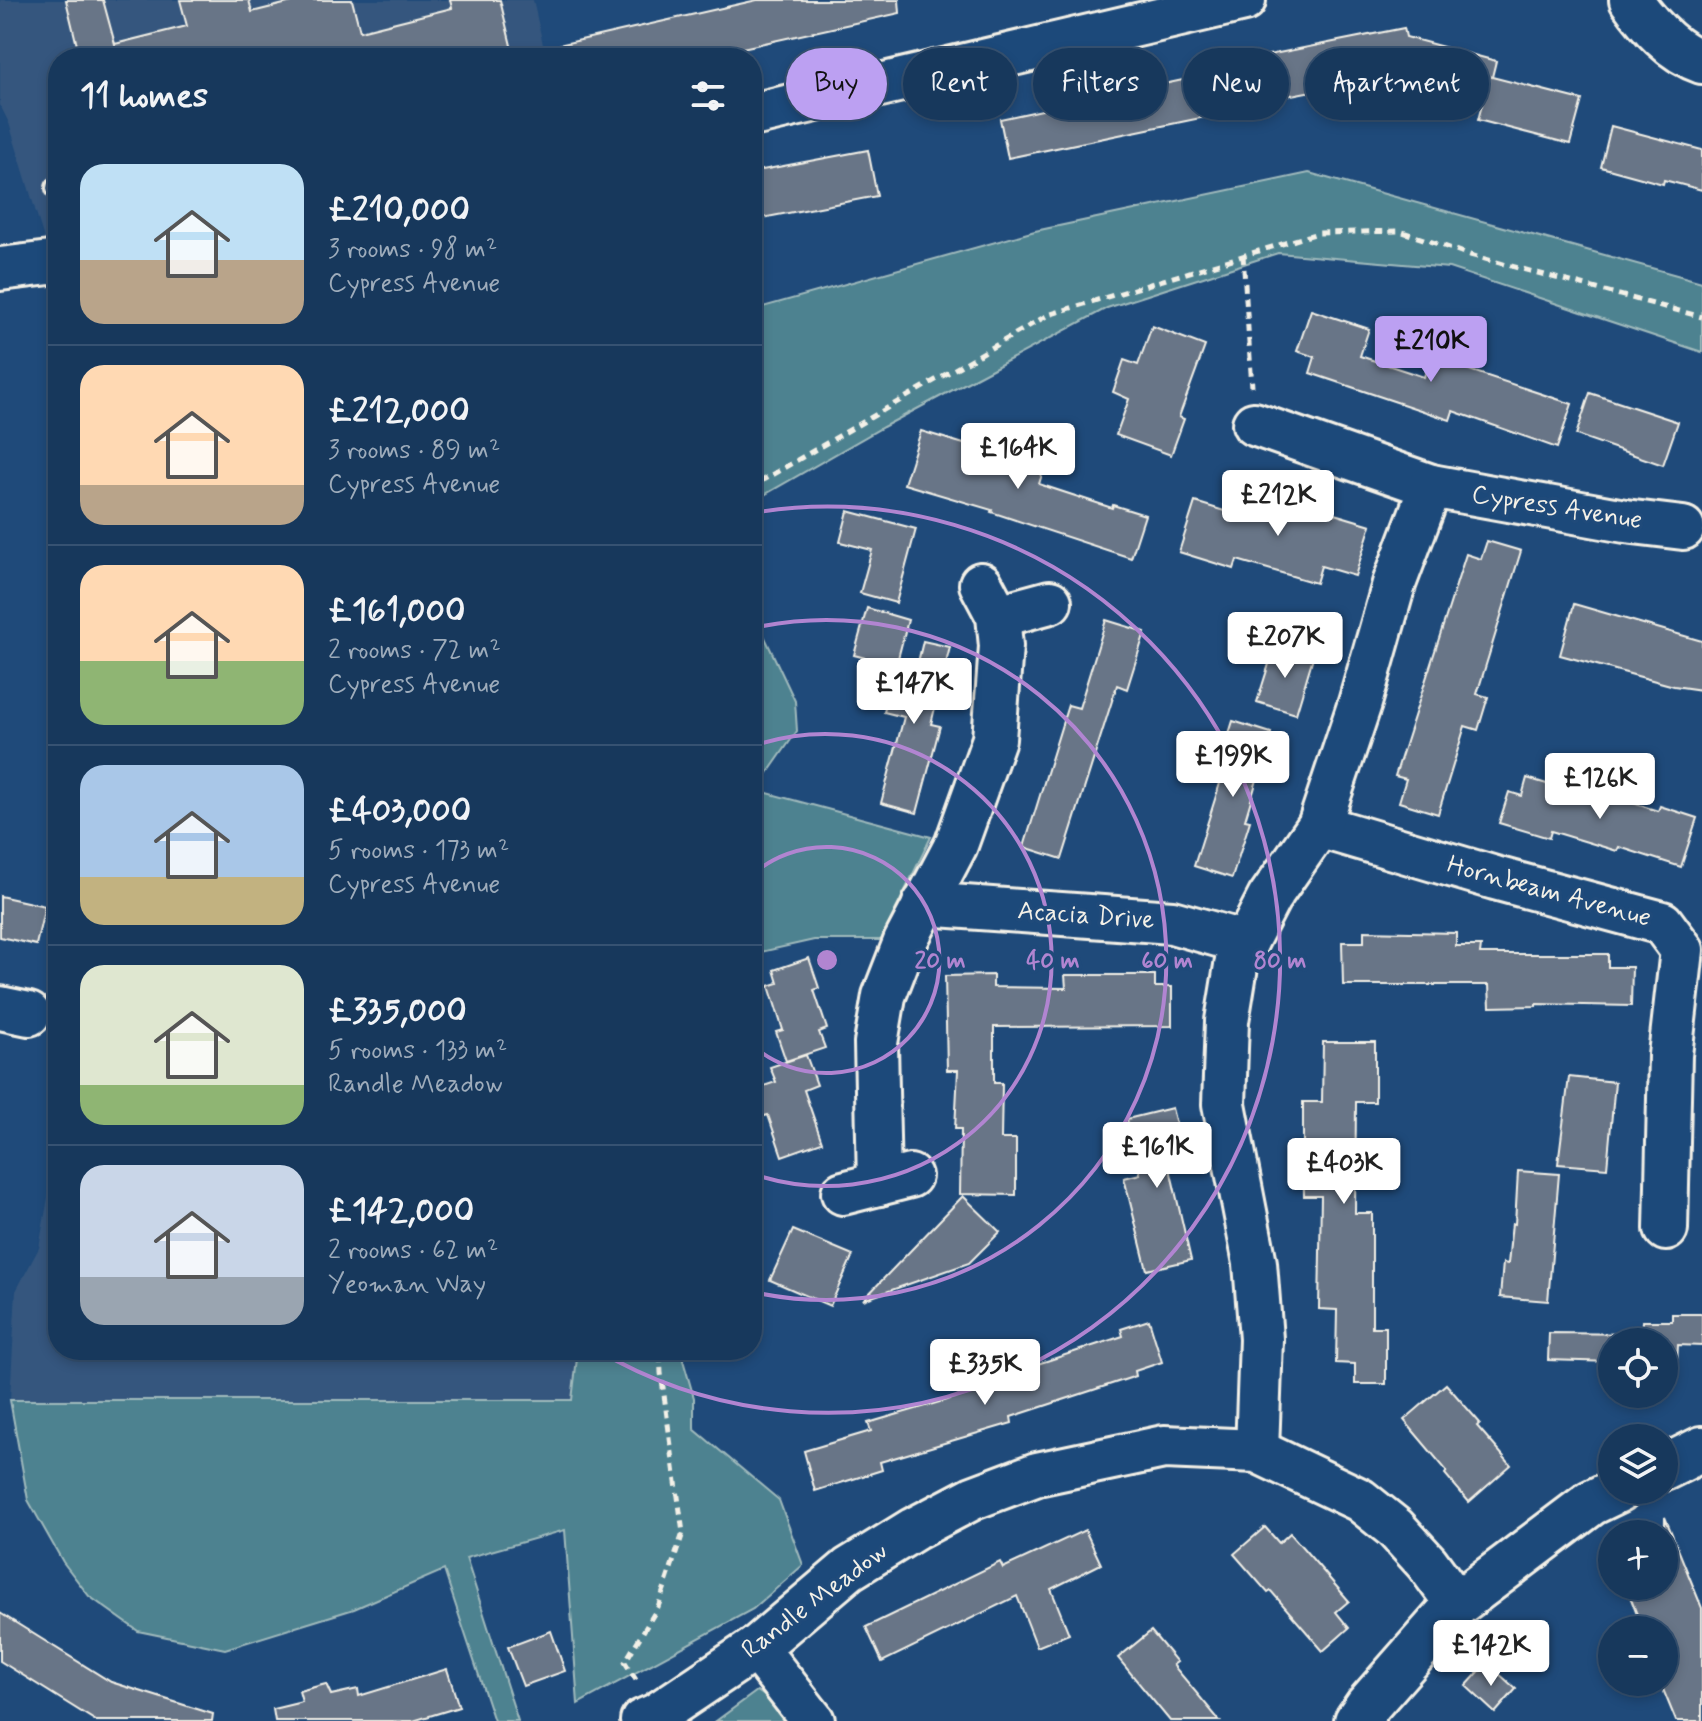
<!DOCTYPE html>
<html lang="en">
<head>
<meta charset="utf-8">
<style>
  body { margin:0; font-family:Mynerve,sans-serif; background:#203f62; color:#f1f3f6; height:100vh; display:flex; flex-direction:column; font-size:30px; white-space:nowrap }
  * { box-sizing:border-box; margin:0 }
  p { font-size:26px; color:#9eacbb }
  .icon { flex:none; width:44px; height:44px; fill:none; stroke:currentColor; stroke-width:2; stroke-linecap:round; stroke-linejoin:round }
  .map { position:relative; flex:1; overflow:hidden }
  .drawer { position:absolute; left:48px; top:48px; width:714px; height:1312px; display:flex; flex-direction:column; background:#17385c; border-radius:32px; box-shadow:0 4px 12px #0003,0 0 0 2px #365272 }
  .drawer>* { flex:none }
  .banner { position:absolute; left:786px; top:48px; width:760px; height:72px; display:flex; gap:16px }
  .tools { position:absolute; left:1598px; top:1328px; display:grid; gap:16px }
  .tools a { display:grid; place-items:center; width:80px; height:80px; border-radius:50%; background:#17385c; box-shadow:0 4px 12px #0003,0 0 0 2px #365272; font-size:40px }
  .price { position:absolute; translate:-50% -68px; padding:0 18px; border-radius:8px; background:#fff; color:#222; font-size:26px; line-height:52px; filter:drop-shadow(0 2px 4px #0008) }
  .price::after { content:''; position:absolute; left:50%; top:48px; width:24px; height:18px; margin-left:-12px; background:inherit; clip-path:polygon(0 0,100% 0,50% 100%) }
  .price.current { background:#bca0f2; color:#111 }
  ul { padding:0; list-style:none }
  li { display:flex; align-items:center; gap:24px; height:200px; padding:0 32px }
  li+li { border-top:2px solid #365272 }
  li span { display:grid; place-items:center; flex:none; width:224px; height:160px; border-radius:24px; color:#555 }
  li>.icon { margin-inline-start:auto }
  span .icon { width:96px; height:96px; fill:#fffc; stroke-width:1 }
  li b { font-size:34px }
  h2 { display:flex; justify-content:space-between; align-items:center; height:96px; padding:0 32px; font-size:34px }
  .chip { padding:0 28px; border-radius:36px; background:#17385c; box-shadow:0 4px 12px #0003,0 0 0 2px #365272; font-size:28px; line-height:72px }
  .chip.current { background:#bca0f2; color:#111 }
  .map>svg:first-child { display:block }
</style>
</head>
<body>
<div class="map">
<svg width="1702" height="1721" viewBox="0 0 1702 1721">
  <rect width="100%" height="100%" fill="#1f4a7a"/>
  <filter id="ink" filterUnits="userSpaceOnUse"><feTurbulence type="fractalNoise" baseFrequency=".0125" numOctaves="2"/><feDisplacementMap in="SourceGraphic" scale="16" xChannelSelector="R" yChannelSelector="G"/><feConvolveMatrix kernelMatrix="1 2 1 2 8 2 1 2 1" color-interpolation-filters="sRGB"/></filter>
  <g filter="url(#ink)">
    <!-- built -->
    <g fill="#35577e">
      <polygon points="0,0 533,0 546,58 58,58 58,239 45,242 9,123 0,105"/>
      <polygon points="58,296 58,526 52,297"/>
      <polygon points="58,1142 58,1350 578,1350 572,1400 10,1400 16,1291 39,1248"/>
    </g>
    <!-- green -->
    <g fill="#4d8290" stroke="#a0babc" stroke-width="2">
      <polygon points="1309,173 1702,282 1702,352 1449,268 1278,253 1107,308 883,427 752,502 752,310 1035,231"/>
      <polygon points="752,610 795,701 797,731 756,790 931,837 881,940 814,940 752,954"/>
      <polygon points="578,1350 683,1350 683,1360 694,1398 694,1429 779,1500 803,1565 753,1609 578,1704 565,1530 466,1558 518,1721 494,1721 444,1570 354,1609 225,1649 138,1631 89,1596 63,1562 28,1500 10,1400 572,1400"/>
      <polygon points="757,1691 784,1709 795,1721 716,1721"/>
    </g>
    <!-- building -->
    <g fill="#687587" stroke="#f4f1e8" stroke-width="2">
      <polygon points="66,0 103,0 115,44 187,26 180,0 249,0 252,12 300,0 352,0 360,31 452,8 450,0 500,0 514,58 80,58"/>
      <polygon points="757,0 899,0 900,13 697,58 555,58 554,46"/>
      <polygon points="1404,28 1406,37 1496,61 1492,77 1582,100 1570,144 1478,120 1483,101 1433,88 1439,66 1281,97 1282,101 1008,158 1000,119 1211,74 1209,67"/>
      <polygon points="1611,126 1702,150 1702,190 1664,180 1663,184 1601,167"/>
      <polygon points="868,150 877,196 752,220 752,172"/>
      <polygon points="1311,310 1369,329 1360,356 1424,377 1430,357 1572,404 1557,448 1453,411 1450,420 1310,373 1315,357 1297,351"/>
      <polygon points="1152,326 1205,346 1179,417 1184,419 1171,455 1116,435 1129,399 1113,392 1124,360 1138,365"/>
      <polygon points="1590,393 1678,422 1663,465 1576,435"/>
      <polygon points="921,431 977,448 981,434 1025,447 1021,460 1044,468 1039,484 1112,508 1113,505 1145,515 1131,558 991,512 992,510 904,484"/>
      <polygon points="1267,490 1302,501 1301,504 1371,525 1355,576 1321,566 1316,583 1237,560 1234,569 1179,552 1195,502 1257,521"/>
      <polygon points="848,511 916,529 896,603 860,593 872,550 840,542"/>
      <polygon points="1487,541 1521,551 1477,694 1488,697 1478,730 1465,726 1438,814 1399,802 1406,779 1395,776 1466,554 1481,559"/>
      <polygon points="1574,604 1702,641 1702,690 1674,686 1560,655"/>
      <polygon points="867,608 908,620 896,666 854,655"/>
      <polygon points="1106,620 1145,632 1127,689 1117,685 1062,859 1024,847 1068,705 1079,708"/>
      <polygon points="923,641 950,647 931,724 940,726 917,813 881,803 904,717 884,712 896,666 916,671"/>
      <polygon points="1275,645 1313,657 1296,714 1257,702"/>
      <polygon points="1233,721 1271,733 1245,820 1250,821 1232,878 1194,866 1221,780 1215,778"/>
      <polygon points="1527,778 1593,798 1596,791 1658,811 1660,806 1697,818 1681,867 1619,847 1617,851 1551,831 1549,838 1499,823 1509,792 1522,796"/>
      <polygon points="0,896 45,906 36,945 0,937"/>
      <polygon points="1364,931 1456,933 1456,946 1481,946 1480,954 1608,954 1608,967 1632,967 1631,1006 1536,1004 1536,1006 1490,1007 1489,985 1343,985 1342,942 1364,942"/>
      <polygon points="809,958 819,988 814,990 827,1029 819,1032 825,1048 786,1061 776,1032 783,1030 769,986 778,983 774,970"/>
      <polygon points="993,975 993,987 1066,988 1065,975 1155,975 1155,987 1172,987 1172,1026 994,1027 994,1083 1002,1083 1001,1139 1016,1139 1016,1195 960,1194 961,1129 955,1129 958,1070 947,1070 945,976"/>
      <polygon points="1323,1042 1375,1042 1375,1102 1356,1102 1355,1213 1372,1213 1372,1327 1386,1327 1386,1384 1355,1384 1355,1364 1336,1363 1337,1310 1319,1309 1321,1196 1304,1196 1303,1141 1303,1102 1322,1102"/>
      <polygon points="806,1055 817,1085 804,1090 822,1142 782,1156 768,1115 761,1117 752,1090 776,1082 770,1067"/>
      <polygon points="1569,1077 1615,1082 1607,1168 1558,1164"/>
      <polygon points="1172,1108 1184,1157 1168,1160 1191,1260 1147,1270 1124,1178 1140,1174 1127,1119"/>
      <polygon points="1518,1171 1559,1174 1548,1301 1500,1297 1503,1263 1508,1264 1512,1223 1515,1224"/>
      <polygon points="963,1196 1000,1232 969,1263 863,1300"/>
      <polygon points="793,1230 853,1255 830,1306 770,1280"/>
      <polygon points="1672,1314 1702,1314 1702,1346 1678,1345 1677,1364 1664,1363 1664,1342 1612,1342 1612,1362 1548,1360 1549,1333 1642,1334 1643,1321 1672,1321"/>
      <polygon points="1149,1320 1162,1362 1135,1371 1136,1376 1011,1417 1012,1423 880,1462 882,1470 815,1491 804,1451 871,1431 868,1423 1001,1384 998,1377 1123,1336 1121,1329"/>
      <polygon points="1446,1384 1480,1423 1477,1426 1511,1465 1469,1502 1445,1474 1447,1471 1404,1420"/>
      <polygon points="1665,1517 1702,1608 1702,1721 1676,1721 1660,1682 1664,1682 1664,1630 1643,1630 1626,1586 1664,1586"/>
      <polygon points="1265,1527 1279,1543 1290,1533 1349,1601 1336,1612 1349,1628 1323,1651 1271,1591 1268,1593 1234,1554"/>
      <polygon points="1085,1530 1101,1564 1051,1589 1069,1634 1037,1647 1017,1596 882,1662 866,1627 1000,1562 1003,1568"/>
      <polygon points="0,1613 111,1682 213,1714 212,1721 96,1721 0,1661"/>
      <polygon points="551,1631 565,1671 523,1686 508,1647"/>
      <polygon points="1151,1631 1177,1662 1173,1665 1220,1721 1170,1721 1118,1658"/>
      <polygon points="1487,1663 1516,1689 1495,1713 1466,1686"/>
      <polygon points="447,1669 459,1707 413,1721 275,1721 273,1709 302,1702 299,1691 326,1684 331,1695 358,1689 359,1696"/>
    </g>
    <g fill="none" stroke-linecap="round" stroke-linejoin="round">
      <defs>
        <polyline id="service" points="57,188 58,188"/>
        <g id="minor">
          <path d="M1631,0C1649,25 1672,52 1702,62"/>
          <polyline points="752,115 1244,0"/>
          <polyline points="0,269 58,262"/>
          <polyline points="1254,424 1431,486 1625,521 1683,528"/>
          <polyline points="998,616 1050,602"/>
          <polyline points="1319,826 1495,878 1662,923 1682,950 1670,1055 1666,1229"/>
          <polyline points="924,904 1172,922 1246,943"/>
          <polyline points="0,1008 29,1014"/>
          <polyline points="879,1184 876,1043 884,996 905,942 956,845 994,739 1001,646 998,616 981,584"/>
          <polyline points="843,1193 910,1176"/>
          <polyline points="1257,1451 1261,1339 1255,1263 1224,1104 1227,1021 1237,960 1269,898 1319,826 1360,703 1394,584 1431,486"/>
          <polyline points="756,1648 813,1721"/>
          <polyline points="642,1721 656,1715 756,1648 849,1569 914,1529 973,1498 1037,1474 1164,1447 1257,1451 1360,1500 1395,1528 1427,1563 1457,1604"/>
        </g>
        <g id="tertiary">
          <polyline points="1664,1468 1702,1449"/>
          <polyline points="1357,1721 1368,1705 1457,1604 1591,1503 1618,1490"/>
        </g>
      </defs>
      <!-- service casing -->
      <use href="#service" stroke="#f4f1e8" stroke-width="26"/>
      <!-- minor casing -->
      <use href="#minor" stroke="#f4f1e8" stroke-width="48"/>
      <!-- tertiary casing -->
      <use href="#tertiary" stroke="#f4f1e8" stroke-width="50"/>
      <!-- path -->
      <g stroke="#f4f1e8" stroke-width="5" stroke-dasharray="8 6" stroke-linecap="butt">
        <polyline points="1243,255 1252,387"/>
        <polyline points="752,493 761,481 1048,315 1318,233 1400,231 1470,255 1702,317"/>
        <polyline points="636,1680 625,1662 658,1607 683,1533 661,1373 660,1350"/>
      </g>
      <!-- service -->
      <use href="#service" stroke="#1f4a7a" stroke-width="20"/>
      <!-- minor -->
      <use href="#minor" stroke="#1f4a7a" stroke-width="42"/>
      <!-- tertiary -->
      <use href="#tertiary" stroke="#1f4a7a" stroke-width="44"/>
    </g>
  </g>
  <!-- distance rings -->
  <g fill="none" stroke="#b185d1" stroke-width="4">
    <path d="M752 875A113 113 0 1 1 752 1045"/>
    <path d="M753 746A226 226 0 1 1 753 1174"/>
    <path d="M753 628A340 340 0 1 1 753 1292"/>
    <path d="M752 513A453 453 0 1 1 597 1350"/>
  </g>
  <g text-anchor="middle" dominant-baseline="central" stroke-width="7" stroke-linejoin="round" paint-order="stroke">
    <!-- street labels -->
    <g font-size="26" fill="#f4f1e8" stroke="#1f4a7a">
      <text transform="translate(1557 508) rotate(9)">Cypress Avenue</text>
      <text transform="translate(1549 892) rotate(15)">Hornbeam Avenue</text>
      <text transform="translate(1086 916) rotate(4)">Acacia Drive</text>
      <text transform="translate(815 1601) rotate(-37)">Randle Meadow</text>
    </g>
  </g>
  <circle cx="827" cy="960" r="12" fill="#b185d1" stroke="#1f4a7a" stroke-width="4"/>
  <g font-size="24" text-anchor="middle" font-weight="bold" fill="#b185d1" stroke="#1f4a7a" stroke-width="7" stroke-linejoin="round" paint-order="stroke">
    <text x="940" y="968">20 m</text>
    <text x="1053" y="968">40 m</text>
    <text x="1167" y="968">60 m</text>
    <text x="1280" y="968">80 m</text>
  </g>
</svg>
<div class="tools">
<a><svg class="icon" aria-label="locate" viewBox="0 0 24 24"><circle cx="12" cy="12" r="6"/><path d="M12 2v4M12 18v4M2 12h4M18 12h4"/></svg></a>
<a><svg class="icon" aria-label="layers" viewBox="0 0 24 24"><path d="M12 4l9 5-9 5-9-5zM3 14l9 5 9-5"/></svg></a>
<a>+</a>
<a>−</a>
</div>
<b class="price current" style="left:1431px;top:384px">£210K</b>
<b class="price" style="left:1018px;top:491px">£164K</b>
<b class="price" style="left:1278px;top:538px">£212K</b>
<b class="price" style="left:1285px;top:680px">£207K</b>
<b class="price" style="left:914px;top:726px">£147K</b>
<b class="price" style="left:1233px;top:799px">£199K</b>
<b class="price" style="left:1600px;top:821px">£126K</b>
<b class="price" style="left:1157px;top:1190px">£161K</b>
<b class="price" style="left:1344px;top:1206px">£403K</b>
<b class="price" style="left:985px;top:1407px">£335K</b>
<b class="price" style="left:1491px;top:1688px">£142K</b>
<div class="banner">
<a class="chip current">Buy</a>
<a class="chip">Rent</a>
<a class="chip">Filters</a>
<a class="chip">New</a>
<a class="chip">Apartment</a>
</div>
<section class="drawer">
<h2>11 homes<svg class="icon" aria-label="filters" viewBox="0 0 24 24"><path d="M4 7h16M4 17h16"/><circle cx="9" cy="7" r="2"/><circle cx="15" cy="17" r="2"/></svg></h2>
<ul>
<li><span style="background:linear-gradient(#bfe0f5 60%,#b9a48a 0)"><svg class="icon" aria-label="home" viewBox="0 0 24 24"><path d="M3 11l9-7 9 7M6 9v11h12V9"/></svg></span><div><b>£210,000</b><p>3 rooms · 98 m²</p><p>Cypress Avenue</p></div></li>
<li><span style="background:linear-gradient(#ffd9b3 75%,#b9a48a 0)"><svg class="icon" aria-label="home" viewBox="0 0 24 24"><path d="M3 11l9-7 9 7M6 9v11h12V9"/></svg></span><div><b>£212,000</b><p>3 rooms · 89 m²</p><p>Cypress Avenue</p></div></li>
<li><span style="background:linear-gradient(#ffd9b3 60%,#8fb573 0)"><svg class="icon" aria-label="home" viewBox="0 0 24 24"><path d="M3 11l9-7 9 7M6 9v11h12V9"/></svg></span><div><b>£161,000</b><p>2 rooms · 72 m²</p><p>Cypress Avenue</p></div></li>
<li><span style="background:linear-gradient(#a9c7e8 70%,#c2b280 0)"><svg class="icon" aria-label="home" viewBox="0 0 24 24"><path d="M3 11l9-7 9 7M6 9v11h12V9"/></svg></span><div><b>£403,000</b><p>5 rooms · 173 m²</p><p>Cypress Avenue</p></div></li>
<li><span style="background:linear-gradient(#dfe7d0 75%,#8fb573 0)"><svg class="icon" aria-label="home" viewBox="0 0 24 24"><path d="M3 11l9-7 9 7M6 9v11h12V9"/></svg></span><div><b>£335,000</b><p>5 rooms · 133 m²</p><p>Randle Meadow</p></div></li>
<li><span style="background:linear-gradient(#c9d6e8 70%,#9aa5b1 0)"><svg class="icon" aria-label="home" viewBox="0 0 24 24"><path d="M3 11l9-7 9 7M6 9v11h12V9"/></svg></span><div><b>£142,000</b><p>2 rooms · 62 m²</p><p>Yeoman Way</p></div></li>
</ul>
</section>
</div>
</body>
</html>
